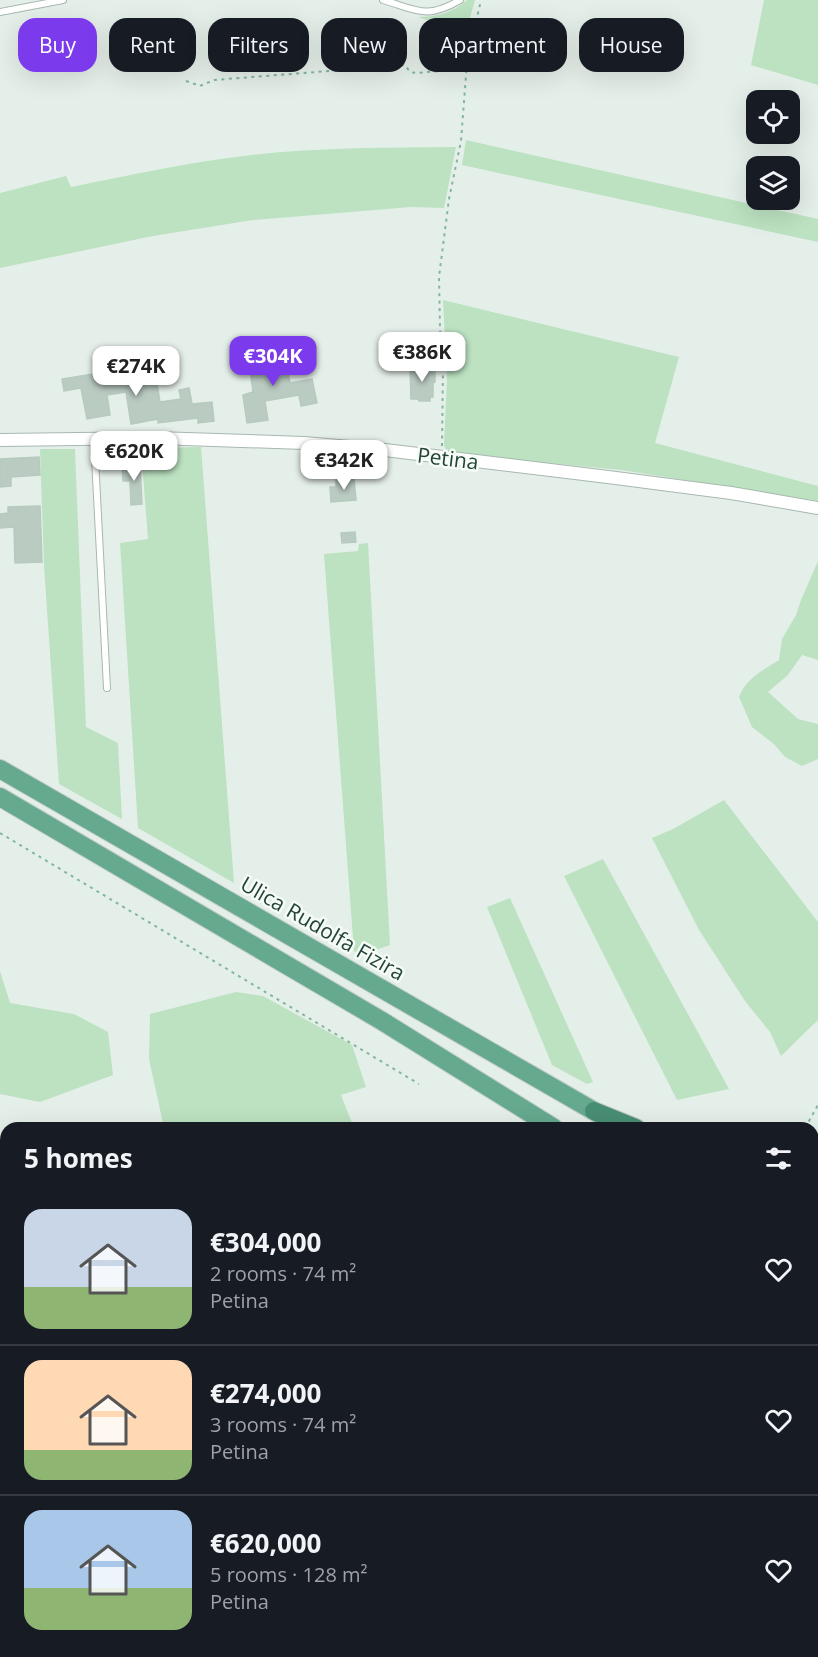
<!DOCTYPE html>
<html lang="en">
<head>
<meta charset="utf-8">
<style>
  body { margin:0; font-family:"Open Sans",sans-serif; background:#242831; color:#f1f3f6; height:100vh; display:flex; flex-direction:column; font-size:22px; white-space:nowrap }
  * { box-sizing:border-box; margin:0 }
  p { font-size:20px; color:#9ea1a6 }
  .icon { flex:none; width:33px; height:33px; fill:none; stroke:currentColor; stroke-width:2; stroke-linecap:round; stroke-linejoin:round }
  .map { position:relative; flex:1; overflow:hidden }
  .side { position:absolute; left:0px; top:1122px; width:819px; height:536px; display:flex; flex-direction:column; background:#171b24; border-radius:18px 18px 0 0; box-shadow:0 6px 24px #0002 }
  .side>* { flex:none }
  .guide { position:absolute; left:18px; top:18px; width:783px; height:54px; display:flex; gap:12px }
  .buttons { position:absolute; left:746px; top:90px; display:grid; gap:12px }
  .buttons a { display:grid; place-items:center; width:54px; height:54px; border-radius:12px; background:#171b24; box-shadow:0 6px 24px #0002; font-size:30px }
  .price { position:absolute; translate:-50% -51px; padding:0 14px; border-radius:12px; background:#fff; color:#222; font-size:20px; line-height:39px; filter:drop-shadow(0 2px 3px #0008) }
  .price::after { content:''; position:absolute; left:50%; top:36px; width:18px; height:14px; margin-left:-9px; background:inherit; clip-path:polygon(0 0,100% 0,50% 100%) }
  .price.active { background:#7c3aed; color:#fff }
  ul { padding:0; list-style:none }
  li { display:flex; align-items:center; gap:18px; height:150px; padding:0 24px }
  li+li { border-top:2px solid #363941 }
  li span { display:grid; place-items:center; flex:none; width:168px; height:120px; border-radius:18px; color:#555 }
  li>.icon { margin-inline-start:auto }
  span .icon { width:72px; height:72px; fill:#fffc; stroke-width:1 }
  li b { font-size:26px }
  h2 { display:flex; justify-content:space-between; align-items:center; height:72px; padding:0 24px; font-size:26px }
  .tag { padding:0 21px; border-radius:18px; background:#171b24; box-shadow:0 6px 24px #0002; font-size:21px; line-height:54px }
  .tag.active { background:#7c3aed; color:#fff }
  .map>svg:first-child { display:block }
</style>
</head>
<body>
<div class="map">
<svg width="818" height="1657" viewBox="0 0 818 1657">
  <rect width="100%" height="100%" fill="#e5efe9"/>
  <!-- green -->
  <g fill="#bce2c1">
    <path d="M467,0H475L466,32L418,17C437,17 452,13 467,0Z"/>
    <polygon points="764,0 818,0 818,85 751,65"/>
    <polygon points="466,140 818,219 818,242 462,165"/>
    <path d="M456,147L444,208L411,207L253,220L153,236L0,268V193L66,176L71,187C130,175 190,162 251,155C318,147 388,148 456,147Z"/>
    <polygon points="443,300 679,357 655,443 818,486 818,501 621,470 447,453 444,445 447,377"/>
    <polygon points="201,447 234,883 138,828 120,543 148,539 141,448"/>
    <polygon points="40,449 75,449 86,727 118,743 122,819 59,784 44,566"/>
    <polygon points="368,543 390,945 361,955 354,951 324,554 358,551 359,544"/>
    <path d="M818,561V660L802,655L788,675L768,692L798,719L818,724V759L802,766L785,757L774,744L752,727L739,697C746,678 764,670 779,660L782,639L796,615L801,600Z"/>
    <polygon points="724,800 818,922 818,1020 781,1056 770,1032 745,1001 699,930 652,838 673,829"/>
    <polygon points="603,859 729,1089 677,1100 564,876"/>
    <polygon points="510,898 593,1082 587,1084 552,1065 487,907"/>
    <polygon points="0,971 10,1003 74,1014 108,1032 113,1075 40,1102 0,1094"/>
    <polygon points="236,992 263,996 352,1045 366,1087 341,1095 354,1128 203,1128 198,1123 183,1128 164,1128 149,1059 150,1014"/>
    <polygon points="6,1182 6,1255 0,1257 0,1183"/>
    <polygon points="0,1280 6,1304 6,1336 0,1339"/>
    <polygon points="818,1336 818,1657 592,1657 595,1652 813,1652 813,1340"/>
    <polygon points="6,1516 6,1550 0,1575 0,1517"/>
    <polygon points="0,1579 6,1582 6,1652 150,1652 162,1657 0,1657"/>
    <polygon points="179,1652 349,1652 348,1657 177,1657"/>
  </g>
  <!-- building -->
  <g fill="#bacbc2" stroke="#b6cabf" stroke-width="1.5">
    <polygon points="440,56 441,68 429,70 427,57"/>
    <polygon points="280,353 283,364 286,363 290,383 312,379 317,403 301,406 299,395 265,401 268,420 247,423 243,395 253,392 249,361"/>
    <polygon points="154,365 160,402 181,399 179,390 189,388 192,404 212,402 214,421 198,423 198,418 158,423 158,419 131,424 126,392 107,395 110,415 87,419 81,388 64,391 62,379 142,366 142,367"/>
    <polygon points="435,367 435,382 433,383 433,397 430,397 430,401 419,401 418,399 411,399 410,368"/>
    <polygon points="39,457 40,475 11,477 11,486 0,487 0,459"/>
    <polygon points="122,465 140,465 142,504 131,505 130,481 123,481"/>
    <polygon points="354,478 356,500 331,502 330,487 336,487 336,480"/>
    <polygon points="40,506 42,562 15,563 14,527 0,528 0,514 8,513 8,507"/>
    <polygon points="355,532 356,542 342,543 341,533"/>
  </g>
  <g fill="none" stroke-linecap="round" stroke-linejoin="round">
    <defs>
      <g id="service">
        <path d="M383,0C417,10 426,20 460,0"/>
        <polyline points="0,12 63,0"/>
        <polyline points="94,439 107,688"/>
      </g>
      <g id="minor">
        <polyline points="0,440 156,438 304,443 385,450 608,477 731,493 818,508"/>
        <polyline points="0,1344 6,1341"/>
      </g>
      <g id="primary">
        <polyline points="0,769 606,1118"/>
        <polyline points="0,797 382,1021 554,1128"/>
        <polyline points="813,1276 818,1279"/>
        <polyline points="813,1295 818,1294"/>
        <polyline points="529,1657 532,1652"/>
        <polyline points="565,1657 569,1652"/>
      </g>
      <g id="trunk">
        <polyline points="594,1111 636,1128"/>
        <polyline points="813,1160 818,1151"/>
        <polyline points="813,1233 818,1225"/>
      </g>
    </defs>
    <!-- service casing -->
    <use href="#service" stroke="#a7b8b0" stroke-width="8"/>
    <!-- minor casing -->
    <use href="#minor" stroke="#a7b8b0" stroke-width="14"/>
    <!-- primary casing -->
    <use href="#primary" stroke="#c1cbc7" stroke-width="20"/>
    <!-- trunk casing -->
    <use href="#trunk" stroke="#c1cbc7" stroke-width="20"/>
    <!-- path -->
    <g stroke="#82b69e" stroke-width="2" stroke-dasharray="3 4.5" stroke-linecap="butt">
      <polyline points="186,81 200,86 214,80 405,65 410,72 416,73 466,69"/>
      <polyline points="442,446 443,368 440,329 439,277 449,199 461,141 467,62 481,0"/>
      <polyline points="0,833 419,1084"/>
      <polyline points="651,1123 659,1128"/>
      <polyline points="805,1128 818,1105"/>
      <polyline points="0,1514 6,1514"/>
      <polyline points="223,1652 226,1657"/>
    </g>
    <!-- service -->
    <use href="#service" stroke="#fff" stroke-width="6"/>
    <!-- minor -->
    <use href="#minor" stroke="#fff" stroke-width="12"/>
    <!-- primary -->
    <use href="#primary" stroke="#65a98e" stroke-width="18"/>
    <!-- trunk -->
    <use href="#trunk" stroke="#488e74" stroke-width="18"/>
  </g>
  <g text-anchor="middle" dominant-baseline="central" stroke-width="5" stroke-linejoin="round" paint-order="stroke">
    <!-- street labels -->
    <g font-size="21" fill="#224436" stroke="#f6fbf8">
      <text transform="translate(448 458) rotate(7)">Petina</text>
      <text transform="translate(323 928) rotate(30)">Ulica Rudolfa Fizira</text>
    </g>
  </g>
</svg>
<div class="buttons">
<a><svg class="icon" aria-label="locate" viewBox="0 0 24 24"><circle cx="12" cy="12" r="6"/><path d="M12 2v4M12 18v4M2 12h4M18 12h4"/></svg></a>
<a><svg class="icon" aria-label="layers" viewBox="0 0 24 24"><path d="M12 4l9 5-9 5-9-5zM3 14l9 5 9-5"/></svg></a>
</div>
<b class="price" style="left:422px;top:383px">€386K</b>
<b class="price active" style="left:273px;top:387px">€304K</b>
<b class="price" style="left:136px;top:397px">€274K</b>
<b class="price" style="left:134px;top:482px">€620K</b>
<b class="price" style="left:344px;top:491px">€342K</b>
<div class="guide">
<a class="tag active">Buy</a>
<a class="tag">Rent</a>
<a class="tag">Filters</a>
<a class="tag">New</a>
<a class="tag">Apartment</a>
<a class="tag">House</a>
</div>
<section class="side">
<h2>5 homes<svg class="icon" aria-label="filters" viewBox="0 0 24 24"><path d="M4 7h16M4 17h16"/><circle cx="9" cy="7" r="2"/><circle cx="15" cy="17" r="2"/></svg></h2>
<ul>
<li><span style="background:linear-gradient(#c9d6e8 65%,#8fb573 0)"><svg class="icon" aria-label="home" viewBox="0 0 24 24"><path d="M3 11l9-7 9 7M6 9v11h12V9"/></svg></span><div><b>€304,000</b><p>2 rooms · 74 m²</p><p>Petina</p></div><svg class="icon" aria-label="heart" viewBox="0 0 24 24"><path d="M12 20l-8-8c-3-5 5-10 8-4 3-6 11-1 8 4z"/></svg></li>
<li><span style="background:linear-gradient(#ffd9b3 75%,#8fb573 0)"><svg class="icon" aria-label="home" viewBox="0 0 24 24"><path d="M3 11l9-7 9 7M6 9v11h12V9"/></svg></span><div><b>€274,000</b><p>3 rooms · 74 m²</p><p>Petina</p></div><svg class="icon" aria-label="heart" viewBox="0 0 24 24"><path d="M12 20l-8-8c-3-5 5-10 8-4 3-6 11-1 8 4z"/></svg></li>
<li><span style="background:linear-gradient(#a9c7e8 65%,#8fb573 0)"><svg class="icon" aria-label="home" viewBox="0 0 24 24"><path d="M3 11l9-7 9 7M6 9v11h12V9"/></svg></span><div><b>€620,000</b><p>5 rooms · 128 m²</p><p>Petina</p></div><svg class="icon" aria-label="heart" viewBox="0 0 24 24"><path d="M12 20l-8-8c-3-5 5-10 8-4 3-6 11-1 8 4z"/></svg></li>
</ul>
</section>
</div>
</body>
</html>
